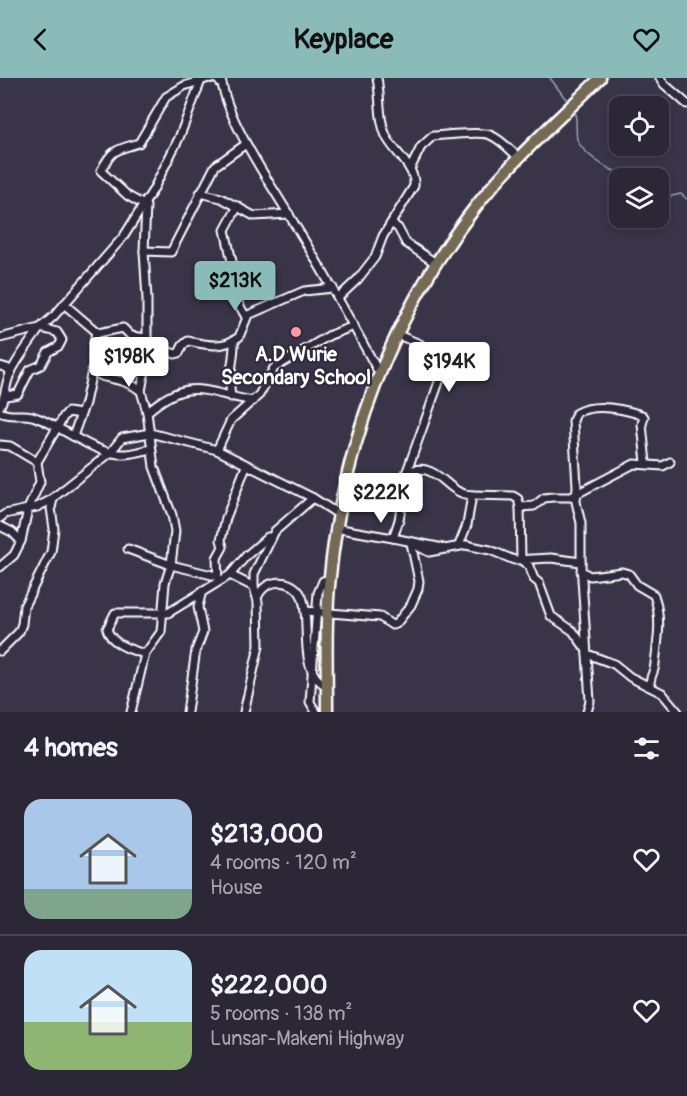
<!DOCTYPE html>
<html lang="en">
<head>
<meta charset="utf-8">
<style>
  body { margin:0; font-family:Pangolin,sans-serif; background:#342f3f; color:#f1f3f6; height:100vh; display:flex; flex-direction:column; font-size:22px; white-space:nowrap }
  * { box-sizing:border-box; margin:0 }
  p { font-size:20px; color:#a6a5ad }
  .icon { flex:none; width:33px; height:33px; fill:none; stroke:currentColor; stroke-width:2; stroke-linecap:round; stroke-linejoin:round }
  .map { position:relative; height:634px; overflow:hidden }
  .sheet { display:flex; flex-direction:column; background:#2c2737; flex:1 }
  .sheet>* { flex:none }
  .buttons { position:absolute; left:609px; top:18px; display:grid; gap:12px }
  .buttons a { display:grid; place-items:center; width:60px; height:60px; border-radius:12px; background:#2c2737; box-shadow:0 3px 9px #0003,0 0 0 2px #484452; font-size:30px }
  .price { position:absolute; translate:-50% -51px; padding:0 14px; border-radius:6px; background:#fff; color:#222; font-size:20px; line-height:39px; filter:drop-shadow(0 2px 3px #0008) }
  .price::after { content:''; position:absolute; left:50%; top:36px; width:18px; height:14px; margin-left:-9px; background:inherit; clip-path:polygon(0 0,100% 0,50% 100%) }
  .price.current { background:#8bbbb9; color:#111 }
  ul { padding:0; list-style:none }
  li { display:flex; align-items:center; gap:18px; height:150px; padding:0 24px }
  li+li { border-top:2px solid #484452 }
  li span { display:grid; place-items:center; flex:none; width:168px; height:120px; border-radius:18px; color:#555 }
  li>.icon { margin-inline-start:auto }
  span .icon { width:72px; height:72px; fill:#fffc; stroke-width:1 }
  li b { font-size:26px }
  h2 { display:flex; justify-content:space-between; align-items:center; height:72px; padding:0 24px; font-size:26px }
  header { display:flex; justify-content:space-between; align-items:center; height:78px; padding:0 24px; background:#8bbbb9; color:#111; font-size:27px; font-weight:800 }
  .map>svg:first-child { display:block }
</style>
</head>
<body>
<header><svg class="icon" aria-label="back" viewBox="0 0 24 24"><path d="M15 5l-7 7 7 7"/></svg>Keyplace<svg class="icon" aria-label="heart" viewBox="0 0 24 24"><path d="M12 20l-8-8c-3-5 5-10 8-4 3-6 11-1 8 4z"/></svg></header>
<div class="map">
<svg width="687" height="634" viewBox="0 0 687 634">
  <rect width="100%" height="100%" fill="#3a3449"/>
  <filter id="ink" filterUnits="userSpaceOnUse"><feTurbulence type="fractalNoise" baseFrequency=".0167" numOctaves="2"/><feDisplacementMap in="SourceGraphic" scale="12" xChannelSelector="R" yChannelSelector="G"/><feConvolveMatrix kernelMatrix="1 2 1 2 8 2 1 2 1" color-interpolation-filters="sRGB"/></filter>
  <g filter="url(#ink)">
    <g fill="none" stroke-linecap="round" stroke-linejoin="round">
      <!-- stream -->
      <g stroke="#98a4b2" stroke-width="1.5">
        <polyline points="550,0 568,24"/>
        <path d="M574,33C578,42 575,51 577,61C580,72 601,87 612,92C621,96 629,95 638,100"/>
        <polyline points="658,114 667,119 681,116 687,121"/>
      </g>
      <defs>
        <g id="minor">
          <path d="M221,0C227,45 272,107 295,147C325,196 352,245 379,295"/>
          <polyline points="660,0 664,6 687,26"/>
          <path d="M410,91L421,69L433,58C446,57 481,53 490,57C501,61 510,72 519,80"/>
          <polyline points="200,115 221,120 254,138 289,136"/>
          <polyline points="238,128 225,152 237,206 238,225 246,239"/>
          <polyline points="391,145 398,150 406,165 437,186"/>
          <path d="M144,173L146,128L128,118L101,93C112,71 116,72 139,65L166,19L184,8L209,0L217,1L222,7"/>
          <path d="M339,219L358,201L375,179L383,158L414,108C416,90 395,75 387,60C378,42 381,20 377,0"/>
          <polyline points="64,226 98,255 123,250 131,258 147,260"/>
          <path d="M96,253C85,319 107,287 141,313"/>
          <polyline points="0,260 40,250 54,238 124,158 153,112 179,60 202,0"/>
          <path d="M146,265L175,276L179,275L183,267L188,263C208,267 222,271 239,259L248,237L304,213L333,210"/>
          <polyline points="0,288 7,290 11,295"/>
          <path d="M231,319C227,299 235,282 234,262"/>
          <path d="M0,328C6,317 5,307 10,296C18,279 30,265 40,250L57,254L62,262L59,268L48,274L41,287L30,292L18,316L6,318"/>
          <path d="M0,334C11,340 21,335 32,338C61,347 88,373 119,376C129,377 141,373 151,371"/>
          <path d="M147,334C190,297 205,315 253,323"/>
          <polyline points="73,358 85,325 93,288"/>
          <polyline points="0,367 10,368 37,384 64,338 68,334 81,336"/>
          <polyline points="217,372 231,342 259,317 274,290 330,257 354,248"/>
          <path d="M407,393C413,392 420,390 426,392C445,397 450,416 472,417L467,447L459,467"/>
          <polyline points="472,417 513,418 518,421 520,429 521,482 529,488 534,501 539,505 551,538 573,553 585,570"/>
          <polyline points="520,429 534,428 544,420 552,419 571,419 634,386 663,388 670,384"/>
          <polyline points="0,440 5,436 37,429 49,423 110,375 122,360 150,355 217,372 313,420"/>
          <polyline points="0,448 12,454 21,463 14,477 0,489"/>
          <polyline points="335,450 393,460 399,442 407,393 444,290 428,277 420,266 398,257"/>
          <polyline points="393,460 443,470"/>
          <polyline points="21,463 28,431 40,404 37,384"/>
          <polyline points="411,465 429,474 466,467 490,472 514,482 551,480 581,484"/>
          <polyline points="128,471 171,487 216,498"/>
          <path d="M581,493L590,498L622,494L629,496L637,507L654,517C662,541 658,561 655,585C655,594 649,599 650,608"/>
          <polyline points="230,497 254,509"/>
          <polyline points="218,503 217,480 223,469 221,462 226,440 246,388"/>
          <path d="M258,518C267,498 297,500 303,522C311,547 297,594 327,608"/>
          <polyline points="305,533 380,539 392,547 396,546 411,527 418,511 419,503 411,465"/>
          <polyline points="0,573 19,554 22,546 24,528 51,474 54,451 51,430 53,421"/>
          <path d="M145,576C131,572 111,566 107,551L115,535H168L230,497L246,478L268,459"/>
          <polyline points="587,576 614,586 630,599 662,615 678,634"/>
          <polyline points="131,634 145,576 161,554 165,505 171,487 175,453 172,437 154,389 147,334 141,313 147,281 147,221 144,173 171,174 215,88 246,66"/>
          <polyline points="187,634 196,572 203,554 198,529 202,513"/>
          <polyline points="244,634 259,568 258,524 254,509 254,496 275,453 313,420 338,436"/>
          <polyline points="316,634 310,624 318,515 323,503 329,501"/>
          <path d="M587,634L590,623L581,486V445L576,424L577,408L573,343L576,335C595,325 623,331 642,337L644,339L642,346L646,385"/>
        </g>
        <path id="primary" d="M327,634C327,589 325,543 330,498C344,363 393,234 477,127C513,81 559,41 600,0"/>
      </defs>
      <!-- minor casing -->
      <use href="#minor" stroke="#fff" stroke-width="11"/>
      <!-- primary casing -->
      <use href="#primary" stroke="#fff" stroke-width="15"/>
      <!-- minor -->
      <use href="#minor" stroke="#2f2a3d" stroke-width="7"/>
      <!-- primary -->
      <use href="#primary" stroke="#746b55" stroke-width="10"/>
    </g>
  </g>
  <!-- markers -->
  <circle fill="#ff9aa2" stroke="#2f2a3d" stroke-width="2" cx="296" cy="254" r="6"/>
  <g text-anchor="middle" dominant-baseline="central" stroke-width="4.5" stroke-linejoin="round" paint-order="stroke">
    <!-- poi labels -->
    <g font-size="20" font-weight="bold" fill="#fff" stroke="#2f2a3d">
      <text x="296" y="276">A.D Wurie<tspan x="296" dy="23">Secondary School</tspan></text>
    </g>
  </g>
</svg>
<div class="buttons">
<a><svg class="icon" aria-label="locate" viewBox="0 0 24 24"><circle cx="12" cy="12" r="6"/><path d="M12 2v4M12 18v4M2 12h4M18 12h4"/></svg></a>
<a><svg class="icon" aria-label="layers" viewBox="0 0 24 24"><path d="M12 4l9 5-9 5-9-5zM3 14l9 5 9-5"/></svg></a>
</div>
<b class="price current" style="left:235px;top:234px">$213K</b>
<b class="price" style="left:129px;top:310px">$198K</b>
<b class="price" style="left:449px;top:315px">$194K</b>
<b class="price" style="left:381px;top:446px">$222K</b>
</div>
<section class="sheet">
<h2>4 homes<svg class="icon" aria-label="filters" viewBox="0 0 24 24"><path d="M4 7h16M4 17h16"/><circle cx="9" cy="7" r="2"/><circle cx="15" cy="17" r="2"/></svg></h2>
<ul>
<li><span style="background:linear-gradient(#a9c7e8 75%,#7fa58c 0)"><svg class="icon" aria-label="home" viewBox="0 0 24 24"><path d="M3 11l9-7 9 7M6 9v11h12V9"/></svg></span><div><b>$213,000</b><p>4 rooms · 120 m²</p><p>House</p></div><svg class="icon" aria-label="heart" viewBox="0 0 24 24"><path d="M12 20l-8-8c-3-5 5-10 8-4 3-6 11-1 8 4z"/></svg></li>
<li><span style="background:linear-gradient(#bfe0f5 60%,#8fb573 0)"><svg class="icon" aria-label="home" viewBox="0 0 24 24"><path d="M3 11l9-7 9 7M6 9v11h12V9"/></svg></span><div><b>$222,000</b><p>5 rooms · 138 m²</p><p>Lunsar-Makeni Highway</p></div><svg class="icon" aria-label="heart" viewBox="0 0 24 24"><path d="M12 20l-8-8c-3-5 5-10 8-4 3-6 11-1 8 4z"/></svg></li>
</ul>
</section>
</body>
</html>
